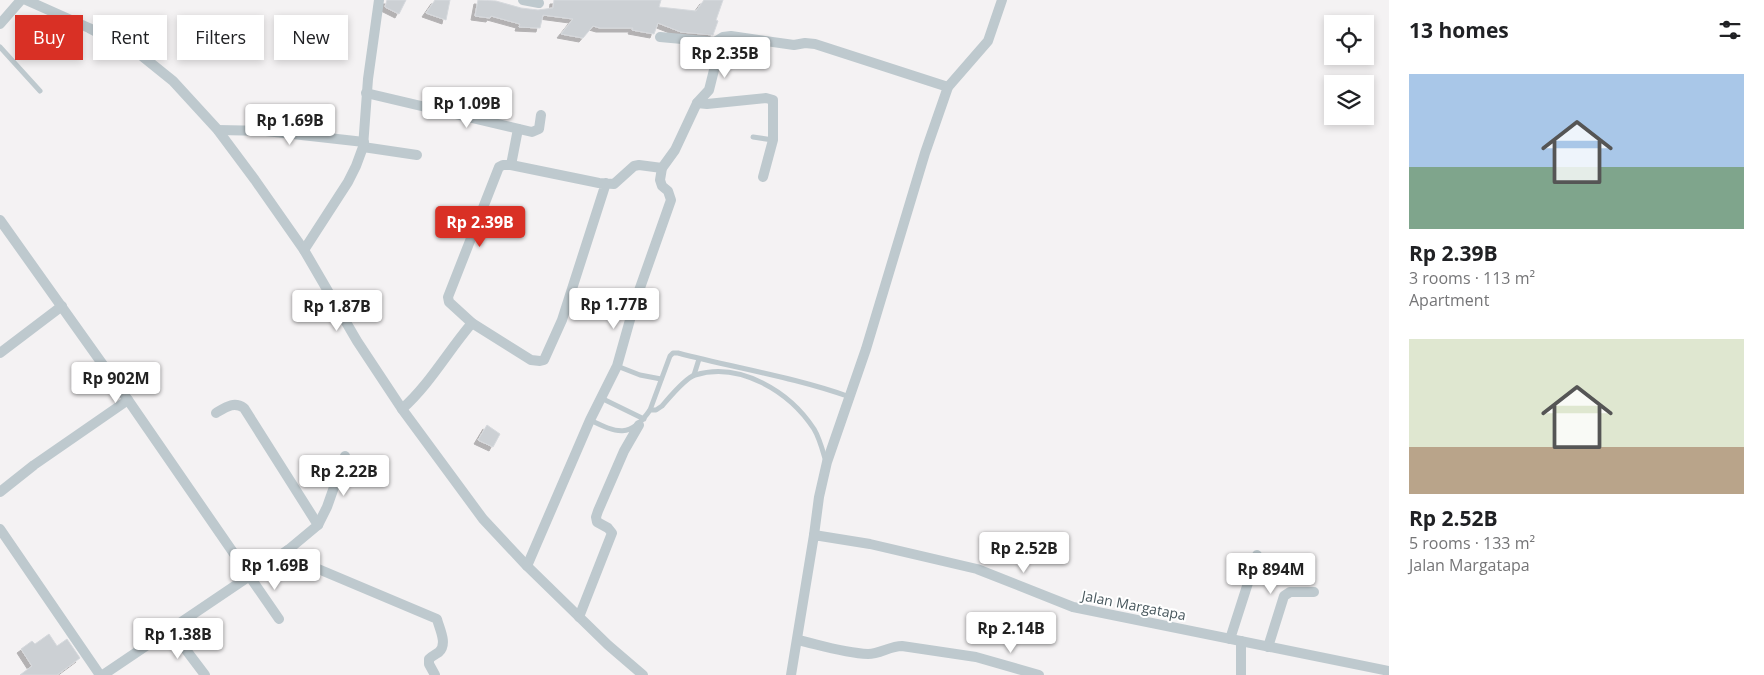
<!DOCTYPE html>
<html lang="en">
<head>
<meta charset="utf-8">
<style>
  body { margin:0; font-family:"Open Sans",sans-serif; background:#f2f2f2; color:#202124; height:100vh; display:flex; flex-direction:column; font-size:19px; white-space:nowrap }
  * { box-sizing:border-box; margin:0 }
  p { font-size:16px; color:#757577 }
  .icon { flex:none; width:28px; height:28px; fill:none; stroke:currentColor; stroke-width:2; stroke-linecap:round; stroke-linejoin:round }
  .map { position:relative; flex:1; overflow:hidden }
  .sheet { display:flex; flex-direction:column; background:#fff; width:375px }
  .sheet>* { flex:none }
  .hud { position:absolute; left:15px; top:15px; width:475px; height:45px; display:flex; gap:10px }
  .controls { position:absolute; left:1324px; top:15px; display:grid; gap:10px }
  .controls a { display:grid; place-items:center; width:50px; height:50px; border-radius:0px; background:#fff; box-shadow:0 2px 8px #0003; font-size:25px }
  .price { position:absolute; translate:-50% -42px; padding:0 11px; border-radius:5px; background:#fff; color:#222; font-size:16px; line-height:32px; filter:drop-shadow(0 1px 2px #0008) }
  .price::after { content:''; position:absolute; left:50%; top:30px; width:15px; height:11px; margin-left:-8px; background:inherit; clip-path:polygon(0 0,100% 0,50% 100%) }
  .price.current { background:#d93025; color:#fff }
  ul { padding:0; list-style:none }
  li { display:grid; align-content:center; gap:10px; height:265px; padding:0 20px }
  li span { display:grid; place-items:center; height:155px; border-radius:0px; color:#555 }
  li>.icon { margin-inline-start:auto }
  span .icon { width:90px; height:90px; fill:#fffc; stroke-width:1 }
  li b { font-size:21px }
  h2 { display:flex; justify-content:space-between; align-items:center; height:60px; padding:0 20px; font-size:21px }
  .tag { padding:0 18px; border-radius:0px; background:#fff; box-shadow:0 2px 8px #0003; font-size:18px; line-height:45px }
  .tag.current { background:#d93025; color:#fff }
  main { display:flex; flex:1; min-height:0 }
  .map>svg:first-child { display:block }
</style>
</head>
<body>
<main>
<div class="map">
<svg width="1389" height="675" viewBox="0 0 1389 675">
  <defs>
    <filter id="shadow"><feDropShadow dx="-4" dy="4" stdDeviation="0" flood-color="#0004"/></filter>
  </defs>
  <rect width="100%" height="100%" fill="#f4f2f3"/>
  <!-- building -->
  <g fill="#ccd0d4" stroke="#d6d9dd" filter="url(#shadow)">
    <polygon points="387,0 406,0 399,14 385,7"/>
    <polygon points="435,0 450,0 446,20 426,13"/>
    <polygon points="478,0 496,1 521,8 538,10 553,8 554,0 661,0 659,7 696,11 704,0 723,0 716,20 718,21 713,35 681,32 658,23 654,34 632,30 633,28 600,28 593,26 583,38 561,34 573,19 543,15 540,28 519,27 520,24 491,16 490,18 475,16"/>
    <polygon points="487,425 500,434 493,447 478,440"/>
    <polygon points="49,634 57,646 67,639 80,658 57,675 20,675 32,666 21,649 32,641 35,644"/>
  </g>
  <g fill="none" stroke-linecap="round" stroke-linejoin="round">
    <!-- service -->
    <g stroke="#bec9ce" stroke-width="5">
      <polyline points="0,47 40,91"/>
      <polyline points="753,137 773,140"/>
      <polyline points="617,366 640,375 661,379"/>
      <polyline points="694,375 699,359"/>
      <polyline points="601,398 644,419"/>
      <path d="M650,410L670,356L673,353H678C735,368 794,377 850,397"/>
      <path d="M590,420C617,433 630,439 650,410H656L662,406C669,398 685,378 695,375C740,361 790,392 814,429C820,439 823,452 826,462"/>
    </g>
    <!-- minor -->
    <g stroke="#bec9ce" stroke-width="10">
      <polyline points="26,0 89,28 142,56 173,81 217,129 255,180 304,250 357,341 402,409 483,519 527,566 608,645 643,675"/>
      <polyline points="523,0 539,3"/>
      <polyline points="0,24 21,0"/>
      <polyline points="660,37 715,42 723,37 731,36 794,45 805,43 815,44 948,87"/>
      <polyline points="366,93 532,132 539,129 541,115"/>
      <polyline points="697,103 707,104 766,98 773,100 773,140 763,177"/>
      <polyline points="218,130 266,131 364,142"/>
      <polyline points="363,147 417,155"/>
      <polyline points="511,165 518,129"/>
      <polyline points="606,183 562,320 544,360 540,361 531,360 472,323 449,302 448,297 499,167 503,165 511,165 599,183 614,184 634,166 639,165 662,168"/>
      <polyline points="0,220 128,400 279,619"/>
      <polyline points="304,250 348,182 356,166 363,147 368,79 379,0"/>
      <polyline points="0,353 62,306"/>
      <path d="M402,409C430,384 448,351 472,323"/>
      <polyline points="0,492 34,465 128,400"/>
      <polyline points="318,525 327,507 345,456"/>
      <polyline points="0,529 100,675"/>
      <polyline points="814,535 819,497 827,462 866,349 925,153 948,87 988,41 1002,0"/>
      <path d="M288,550L304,563L437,619C439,628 448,644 439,652C436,654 432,656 429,659V664L435,675"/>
      <polyline points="527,566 590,420 617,366 635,302 671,200 668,191 662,186 660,180 662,168 675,150 697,103 709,90 715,66 715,42"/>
      <polyline points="579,617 612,533 608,528 597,522 596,517 598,511 624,451 639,425"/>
      <polyline points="171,630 205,675"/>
      <polyline points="1230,639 1257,555"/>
      <path d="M798,640C820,645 844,653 868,654C880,654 890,646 902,646L976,657L1039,675"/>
      <polyline points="1268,647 1284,596 1290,592 1314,592"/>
      <path d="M103,675L288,550L318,525L244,408C234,401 226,407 216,413"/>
      <polyline points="791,675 814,535 870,544 977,569 1073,607 1389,671"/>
      <polyline points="1241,675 1241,641"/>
    </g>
  </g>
  <g text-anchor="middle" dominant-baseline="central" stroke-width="4" stroke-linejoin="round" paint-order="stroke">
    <!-- street labels -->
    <g font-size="14" fill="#4a595f" stroke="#fff">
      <text transform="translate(1134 605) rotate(11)">Jalan Margatapa</text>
    </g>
  </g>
</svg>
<div class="controls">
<a><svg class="icon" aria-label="locate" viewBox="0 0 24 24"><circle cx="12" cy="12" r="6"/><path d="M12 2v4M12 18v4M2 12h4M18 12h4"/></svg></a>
<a><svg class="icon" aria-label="layers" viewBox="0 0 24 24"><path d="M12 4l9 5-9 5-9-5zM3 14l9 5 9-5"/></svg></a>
</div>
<b class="price" style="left:725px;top:79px">Rp 2.35B</b>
<b class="price" style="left:467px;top:129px">Rp 1.09B</b>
<b class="price" style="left:290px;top:146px">Rp 1.69B</b>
<b class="price current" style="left:480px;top:248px">Rp 2.39B</b>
<b class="price" style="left:614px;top:330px">Rp 1.77B</b>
<b class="price" style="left:337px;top:332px">Rp 1.87B</b>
<b class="price" style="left:116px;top:404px">Rp 902M</b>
<b class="price" style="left:344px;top:497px">Rp 2.22B</b>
<b class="price" style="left:1024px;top:574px">Rp 2.52B</b>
<b class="price" style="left:275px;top:591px">Rp 1.69B</b>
<b class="price" style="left:1271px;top:595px">Rp 894M</b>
<b class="price" style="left:1011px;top:654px">Rp 2.14B</b>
<b class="price" style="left:178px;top:660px">Rp 1.38B</b>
<div class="hud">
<a class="tag current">Buy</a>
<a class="tag">Rent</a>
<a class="tag">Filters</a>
<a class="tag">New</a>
</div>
</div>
<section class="sheet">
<h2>13 homes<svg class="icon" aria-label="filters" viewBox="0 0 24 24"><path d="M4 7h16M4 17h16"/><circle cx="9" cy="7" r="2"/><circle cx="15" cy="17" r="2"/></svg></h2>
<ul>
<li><span style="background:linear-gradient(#a9c7e8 60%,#7fa58c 0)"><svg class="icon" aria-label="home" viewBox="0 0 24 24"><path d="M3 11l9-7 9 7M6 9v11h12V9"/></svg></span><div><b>Rp 2.39B</b><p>3 rooms · 113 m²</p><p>Apartment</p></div></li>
<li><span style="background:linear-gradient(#dfe7d0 70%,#b9a48a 0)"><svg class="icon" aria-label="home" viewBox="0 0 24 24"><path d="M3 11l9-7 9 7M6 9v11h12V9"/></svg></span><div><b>Rp 2.52B</b><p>5 rooms · 133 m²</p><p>Jalan Margatapa</p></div></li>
</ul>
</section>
</main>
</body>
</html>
